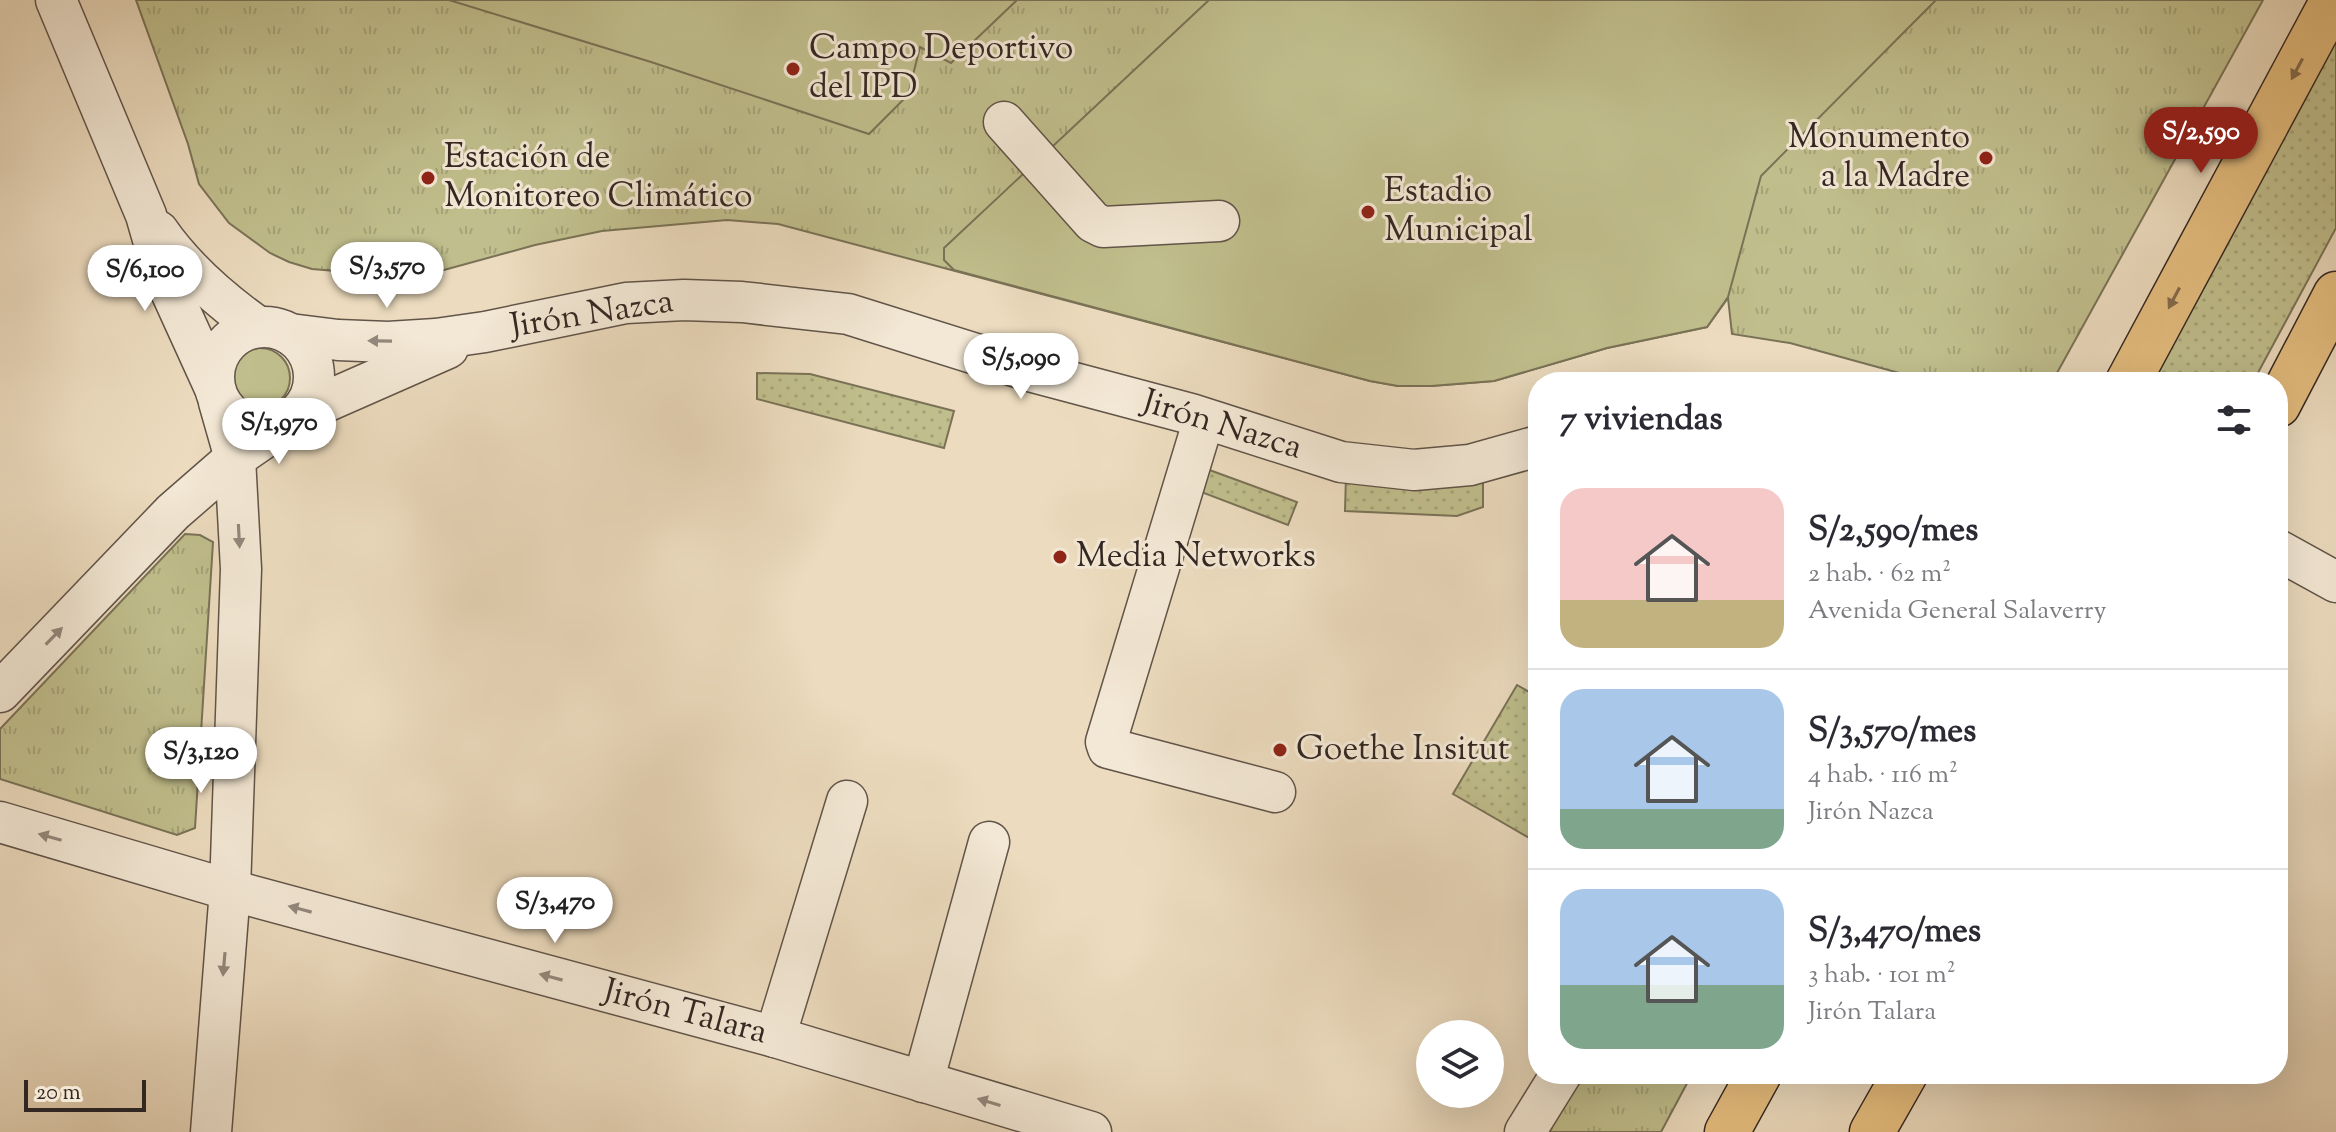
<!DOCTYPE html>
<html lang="es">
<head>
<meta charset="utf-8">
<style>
  body { margin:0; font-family:"Sorts Mill Goudy",serif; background:#f2f2f3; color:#2b2b33; height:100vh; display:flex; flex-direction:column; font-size:30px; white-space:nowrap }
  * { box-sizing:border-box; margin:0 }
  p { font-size:26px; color:#7c7c81 }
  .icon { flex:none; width:44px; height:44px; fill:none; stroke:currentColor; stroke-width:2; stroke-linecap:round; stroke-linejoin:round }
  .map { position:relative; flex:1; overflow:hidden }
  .drawer { position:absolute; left:1528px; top:372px; width:760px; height:712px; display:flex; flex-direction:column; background:#fff; border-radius:32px; box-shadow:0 8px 32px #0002 }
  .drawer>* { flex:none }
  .fabs { position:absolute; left:1416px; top:1020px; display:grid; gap:16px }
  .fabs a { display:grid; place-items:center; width:88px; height:88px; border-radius:50%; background:#fff; box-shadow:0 8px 32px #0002; font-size:40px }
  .scale { position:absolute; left:24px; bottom:20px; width:122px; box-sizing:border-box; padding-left:8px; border:4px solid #332722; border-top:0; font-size:22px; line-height:28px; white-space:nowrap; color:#332722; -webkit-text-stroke:6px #f3e8d5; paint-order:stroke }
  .price { position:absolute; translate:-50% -68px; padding:0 18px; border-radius:28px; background:#fff; color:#222; font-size:26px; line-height:52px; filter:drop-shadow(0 2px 4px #0008) }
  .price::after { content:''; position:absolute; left:50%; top:48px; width:24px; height:18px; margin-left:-12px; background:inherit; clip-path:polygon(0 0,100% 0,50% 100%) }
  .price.current { background:#8f2418; color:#fff }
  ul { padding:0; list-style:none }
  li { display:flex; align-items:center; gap:24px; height:200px; padding:0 32px }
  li+li { border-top:2px solid #e1e1e2 }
  li span { display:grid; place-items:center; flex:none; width:224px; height:160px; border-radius:24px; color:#555 }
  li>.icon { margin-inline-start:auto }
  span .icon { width:96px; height:96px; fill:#fffc; stroke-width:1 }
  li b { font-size:34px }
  h2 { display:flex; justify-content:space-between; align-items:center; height:96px; padding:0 32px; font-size:34px }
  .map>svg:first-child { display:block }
</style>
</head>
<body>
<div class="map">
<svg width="2336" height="1132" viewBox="0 0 2336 1132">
  <defs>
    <pattern id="grass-dots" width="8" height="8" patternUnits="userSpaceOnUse" patternTransform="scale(2)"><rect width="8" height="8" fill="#c0be8c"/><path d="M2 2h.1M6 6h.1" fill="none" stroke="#a5a378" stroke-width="1.8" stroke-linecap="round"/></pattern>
    <pattern id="park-tufts" width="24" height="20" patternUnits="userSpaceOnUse" patternTransform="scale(2)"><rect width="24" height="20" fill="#c0be8c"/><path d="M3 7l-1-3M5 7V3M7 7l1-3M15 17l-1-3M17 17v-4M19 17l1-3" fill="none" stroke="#a5a378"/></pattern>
  </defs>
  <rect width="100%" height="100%" fill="#ecdbbe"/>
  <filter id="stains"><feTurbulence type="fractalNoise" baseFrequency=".0025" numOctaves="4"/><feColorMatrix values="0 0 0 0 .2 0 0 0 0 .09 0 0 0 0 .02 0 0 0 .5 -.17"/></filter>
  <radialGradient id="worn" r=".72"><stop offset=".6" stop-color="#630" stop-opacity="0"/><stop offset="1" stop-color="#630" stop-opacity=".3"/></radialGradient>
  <!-- grass -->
  <g fill="url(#grass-dots)" stroke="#7a7257" stroke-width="2">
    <polygon points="2336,24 2336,228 2253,382 2146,382"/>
    <polygon points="757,373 810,374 954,411 944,448 757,399"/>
    <polygon points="1204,468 1297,502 1288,525 1196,490"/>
    <polygon points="1346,475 1483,479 1483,507 1457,516 1345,511"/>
    <polygon points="1517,685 1538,697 1538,843 1453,794"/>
  </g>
  <!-- park -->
  <g fill="url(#park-tufts)" stroke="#7a7257" stroke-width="2">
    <polygon points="136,0 2263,0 2052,382 1932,382 1790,343 1732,334 1728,298 1707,327 1607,348 1494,381 1431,386 1398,386 1370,381 778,224 727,220 602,231 535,245 444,270 372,274 312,269 289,262 270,253 229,223 199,184 188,144"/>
    <polygon points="185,534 200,535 213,542 195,828 177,835 0,779 0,729"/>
    <polygon points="1584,1074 1692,1074 1661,1132 1549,1132"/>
  </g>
  <!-- garden -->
  <g fill="#c0be8c" stroke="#7a7257" stroke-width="2">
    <polygon points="449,0 1017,0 951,63 920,47 908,95 869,134 651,62"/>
    <polygon points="1209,0 1936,0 1761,176 1728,297 1707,327 1607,348 1494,381 1431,386 1398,386 1370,381 954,270 944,260 944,248"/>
    <circle cx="260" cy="378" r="30"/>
  </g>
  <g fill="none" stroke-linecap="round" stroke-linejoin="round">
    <defs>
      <g id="minor">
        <polyline points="56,0 146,215 163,274 214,386"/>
        <polyline points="1004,122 1093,222 1103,227 1219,221"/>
        <path d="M158,231C185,270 220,300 258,327"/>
        <circle cx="264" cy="377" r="50"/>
        <polyline points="290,334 338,340 388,342 436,339 485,332 626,303 684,300 742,302 848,314 1033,372 1191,414 1341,462 1414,470 1470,465 1538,446"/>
        <polyline points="298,414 448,348"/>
        <polyline points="1204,419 1106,742 1108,748 1275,792"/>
        <polyline points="2278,550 2336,582"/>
        <polyline points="0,692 173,512 235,458 287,422"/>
        <polyline points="0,822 230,890 775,1037 1091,1132"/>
        <polyline points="775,1037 847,801"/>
        <polyline points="923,1082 989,842"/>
        <polyline points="211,1132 230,890 241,569 235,458 219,402"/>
        <polyline points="1525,1132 1561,1074"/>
      </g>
      <g id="major">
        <polyline points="2128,382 2333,0"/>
        <polyline points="2278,405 2336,294"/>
        <polyline points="1727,1132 1759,1074"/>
        <polyline points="1872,1132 1905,1074"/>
      </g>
    </defs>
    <!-- minor casing -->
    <use href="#minor" stroke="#615449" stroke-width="43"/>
    <!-- major casing -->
    <use href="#major" stroke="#332722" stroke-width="47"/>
    <!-- minor -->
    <use href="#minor" stroke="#f3e8d5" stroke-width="40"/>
    <!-- major -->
    <use href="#major" stroke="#e6be7f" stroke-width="44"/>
  </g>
  <!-- one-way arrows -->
  <defs><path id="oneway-solid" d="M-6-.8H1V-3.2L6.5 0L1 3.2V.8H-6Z" transform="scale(2)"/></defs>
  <g fill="#846b4c">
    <use href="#oneway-solid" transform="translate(2297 69) rotate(118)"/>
    <use href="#oneway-solid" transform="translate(2174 298) rotate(118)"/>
  </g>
  <g fill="#93887c">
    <use href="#oneway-solid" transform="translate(380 341) rotate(-179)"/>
    <use href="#oneway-solid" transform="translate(239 536) rotate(87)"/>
    <use href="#oneway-solid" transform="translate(54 636) rotate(-46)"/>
    <use href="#oneway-solid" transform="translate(50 837) rotate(-164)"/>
    <use href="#oneway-solid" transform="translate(300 909) rotate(-165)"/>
    <use href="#oneway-solid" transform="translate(224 964) rotate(95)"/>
    <use href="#oneway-solid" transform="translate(551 977) rotate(-165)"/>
    <use href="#oneway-solid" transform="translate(989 1102) rotate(-163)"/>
  </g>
  <!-- markers -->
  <g fill="#8f2418" stroke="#f3e8d5" stroke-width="3">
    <circle cx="793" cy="69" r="8"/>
    <circle cx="1986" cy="158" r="8"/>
    <circle cx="428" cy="178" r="8"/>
    <circle cx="1368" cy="212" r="8"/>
    <circle cx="1060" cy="557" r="8"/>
    <circle cx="1280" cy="750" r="8"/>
  </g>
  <g text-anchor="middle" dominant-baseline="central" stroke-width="6" stroke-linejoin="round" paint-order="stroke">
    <!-- poi labels -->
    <g font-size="34" fill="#332722" stroke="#f3e8d5" text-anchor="start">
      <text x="809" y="49">Campo Deportivo<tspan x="809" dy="39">del IPD</tspan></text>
      <text x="1970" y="138" text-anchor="end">Monumento<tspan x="1970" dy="39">a la Madre</tspan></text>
      <text x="444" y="158">Estación de<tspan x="444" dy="39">Monitoreo Climático</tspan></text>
      <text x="1384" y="192">Estadio<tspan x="1384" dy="39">Municipal</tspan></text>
      <text x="1076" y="557">Media Networks</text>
      <text x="1296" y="750">Goethe Insitut</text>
    </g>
    <!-- street labels -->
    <g font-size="34" fill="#332722" stroke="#f3e8d5">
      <text transform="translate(592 315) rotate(-9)">Jirón Nazca</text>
      <text transform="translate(1222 426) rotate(17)">Jirón Nazca</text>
      <text transform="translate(685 1013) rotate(15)">Jirón Talara</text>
    </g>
  </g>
  <rect width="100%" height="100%" filter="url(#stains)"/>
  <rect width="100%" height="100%" fill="url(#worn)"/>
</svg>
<div class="fabs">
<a><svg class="icon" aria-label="layers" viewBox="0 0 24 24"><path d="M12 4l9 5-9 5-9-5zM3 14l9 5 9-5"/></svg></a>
</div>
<div class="scale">20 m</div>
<b class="price current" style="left:2201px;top:175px">S/2,590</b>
<b class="price" style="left:387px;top:310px">S/3,570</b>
<b class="price" style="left:145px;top:313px">S/6,100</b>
<b class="price" style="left:1021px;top:401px">S/5,090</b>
<b class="price" style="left:279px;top:466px">S/1,970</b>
<b class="price" style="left:201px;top:795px">S/3,120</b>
<b class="price" style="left:555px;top:945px">S/3,470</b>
<section class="drawer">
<h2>7 viviendas<svg class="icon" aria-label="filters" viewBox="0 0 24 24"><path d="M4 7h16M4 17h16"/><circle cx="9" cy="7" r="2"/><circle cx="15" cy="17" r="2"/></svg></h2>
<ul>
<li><span style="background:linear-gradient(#f6c9c9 70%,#c2b280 0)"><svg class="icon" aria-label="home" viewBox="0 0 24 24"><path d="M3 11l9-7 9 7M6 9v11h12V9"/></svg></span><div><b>S/2,590/mes</b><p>2 hab. · 62 m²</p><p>Avenida General Salaverry</p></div></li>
<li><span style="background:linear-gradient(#a9c7e8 75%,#7fa58c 0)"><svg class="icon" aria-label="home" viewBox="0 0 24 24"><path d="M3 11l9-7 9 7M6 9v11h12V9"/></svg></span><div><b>S/3,570/mes</b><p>4 hab. · 116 m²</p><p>Jirón Nazca</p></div></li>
<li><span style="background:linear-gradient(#a9c7e8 60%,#7fa58c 0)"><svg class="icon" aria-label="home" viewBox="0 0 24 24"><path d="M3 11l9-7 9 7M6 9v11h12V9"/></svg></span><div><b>S/3,470/mes</b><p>3 hab. · 101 m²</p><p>Jirón Talara</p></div></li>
</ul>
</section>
</div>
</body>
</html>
